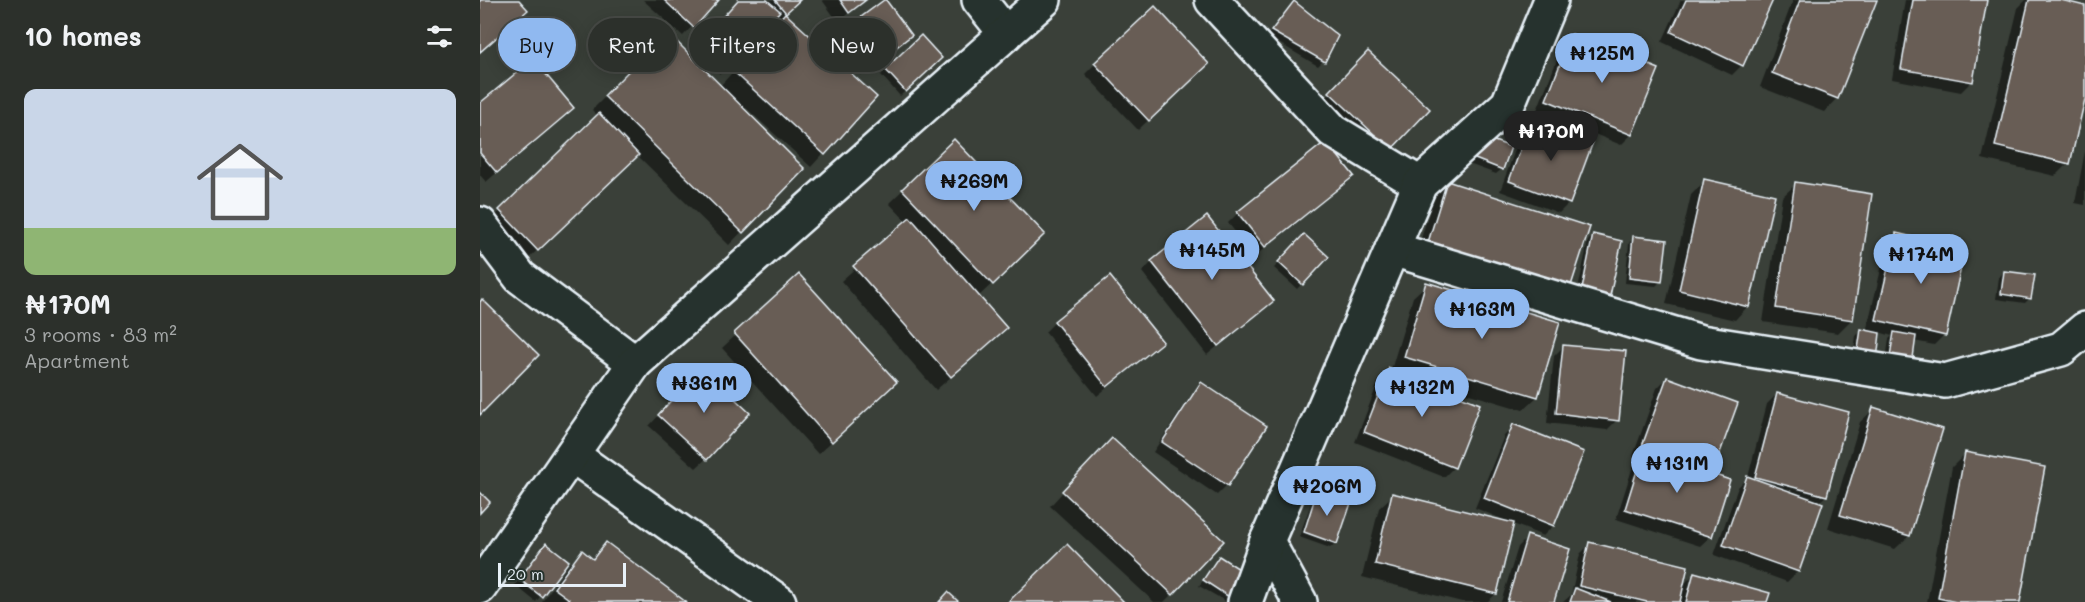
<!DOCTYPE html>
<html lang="en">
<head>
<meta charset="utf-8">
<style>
  body { margin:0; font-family:Mali,sans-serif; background:#383c37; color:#f1f3f6; height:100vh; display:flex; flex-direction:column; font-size:22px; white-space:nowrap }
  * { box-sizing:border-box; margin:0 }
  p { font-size:20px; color:#a6a9a9 }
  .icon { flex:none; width:33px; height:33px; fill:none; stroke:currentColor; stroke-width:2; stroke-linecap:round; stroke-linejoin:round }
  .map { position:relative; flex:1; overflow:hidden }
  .panel { display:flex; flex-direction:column; background:#2c302b; width:480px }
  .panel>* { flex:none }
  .top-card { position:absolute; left:18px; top:18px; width:570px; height:54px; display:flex; gap:12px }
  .scale { position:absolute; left:18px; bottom:15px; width:128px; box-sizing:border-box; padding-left:6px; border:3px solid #e8f1f8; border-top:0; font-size:16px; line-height:21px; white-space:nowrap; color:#e8f1f8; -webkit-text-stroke:4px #26332d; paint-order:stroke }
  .price { position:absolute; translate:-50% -51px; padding:0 14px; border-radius:21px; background:#90b9f0; color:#111; font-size:20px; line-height:39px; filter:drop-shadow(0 2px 3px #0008) }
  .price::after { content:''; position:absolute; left:50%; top:36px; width:18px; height:14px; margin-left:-9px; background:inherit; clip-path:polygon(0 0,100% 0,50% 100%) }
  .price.selected { background:#222; color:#fff }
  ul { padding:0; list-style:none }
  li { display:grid; align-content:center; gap:12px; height:318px; padding:0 24px }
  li+li { border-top:2px solid #484b47 }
  li span { display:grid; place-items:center; height:186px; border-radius:12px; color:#555 }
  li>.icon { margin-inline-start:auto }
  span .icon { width:108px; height:108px; fill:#fffc; stroke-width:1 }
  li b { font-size:26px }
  h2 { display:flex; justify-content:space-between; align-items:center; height:72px; padding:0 24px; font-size:26px }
  .pill { padding:0 21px; border-radius:27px; background:#2c302b; box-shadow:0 3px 15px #0003,0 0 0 2px #484b47; font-size:21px; line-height:54px }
  .pill.selected { background:#90b9f0; color:#111 }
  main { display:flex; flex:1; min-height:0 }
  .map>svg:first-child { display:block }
</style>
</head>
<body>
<main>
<section class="panel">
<h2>10 homes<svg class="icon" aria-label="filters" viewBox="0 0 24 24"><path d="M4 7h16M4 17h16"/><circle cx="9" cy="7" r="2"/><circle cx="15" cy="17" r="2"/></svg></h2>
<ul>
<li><span style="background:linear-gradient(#c9d6e8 75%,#8fb573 0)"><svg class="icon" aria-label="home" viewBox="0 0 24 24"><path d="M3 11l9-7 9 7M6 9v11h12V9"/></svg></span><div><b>₦170M</b><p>3 rooms · 83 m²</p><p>Apartment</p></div></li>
</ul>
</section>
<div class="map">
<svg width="1605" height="602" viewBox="0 0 1605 602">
  <rect width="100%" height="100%" fill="#3a4039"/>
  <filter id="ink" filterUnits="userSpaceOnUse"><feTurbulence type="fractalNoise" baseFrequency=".0167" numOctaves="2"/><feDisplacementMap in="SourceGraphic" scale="12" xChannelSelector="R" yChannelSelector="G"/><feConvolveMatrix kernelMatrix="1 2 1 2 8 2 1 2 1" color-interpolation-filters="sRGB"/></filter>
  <g filter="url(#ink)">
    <!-- shadow -->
    <g fill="#0007">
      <polygon points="163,0 237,0 203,36"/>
      <polygon points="259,0 319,0 304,14 395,97 331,167 266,108 264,110 323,169 249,245 157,155 47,260 10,221 118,116 112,110 187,34 240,86 297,23 292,17 240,74 215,50"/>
      <polygon points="342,0 387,0 358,22"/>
      <polygon points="1201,0 1291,0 1262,65 1252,75 1182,42"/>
      <polygon points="1313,0 1395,0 1357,98 1344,112 1280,87"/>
      <polygon points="1425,0 1496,0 1491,82 1481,92 1412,79"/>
      <polygon points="1546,0 1575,0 1605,7 1605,92 1588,163 1575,176 1502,159 1538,8"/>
      <polygon points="405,1 430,35 381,75 356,41"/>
      <polygon points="809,8 856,36 843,61 838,66 787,36"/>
      <polygon points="1093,35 1177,70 1151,135 1141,145 1057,110 1083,45"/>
      <polygon points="441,37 460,58 420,96 401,75"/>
      <polygon points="878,63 910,149 840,103"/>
      <polygon points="615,64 717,74 658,130 605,74"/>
      <polygon points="0,105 92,108 6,182 0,175"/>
      <polygon points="1052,121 1089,203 1079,213 1020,191 1042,131"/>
      <polygon points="999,137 1022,169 1016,174 986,163"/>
      <polygon points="474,141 550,248 498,297 512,341 456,390 361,281 427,222 409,203"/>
      <polygon points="1605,151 1605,205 1595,203"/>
      <polygon points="872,176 775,256 748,223 758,213"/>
      <polygon points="1225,181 1268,306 1255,320 1186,304 1211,195"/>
      <polygon points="968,183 1108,228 933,265 954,196"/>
      <polygon points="1316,184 1371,320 1358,333 1283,322 1302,197"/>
      <polygon points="1417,234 1464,335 1454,345 1434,341 1405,366 1409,339 1412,336 1399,332 1395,358 1372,361 1376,336 1381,331 1386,332 1407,244"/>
      <polygon points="824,236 847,257 817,289 794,268"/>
      <polygon points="1113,236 1140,242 1095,304 1108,241"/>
      <polygon points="1154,238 1181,281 1176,286 1145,283 1149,243"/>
      <polygon points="672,262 792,301 727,355 662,272"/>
      <polygon points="1524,272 1550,298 1545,303 1516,299 1519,277"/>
      <polygon points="319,276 402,395 338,454 242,348"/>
      <polygon points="947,284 1057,397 1043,410 939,379 938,381 974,467 964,477 875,442 899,380 909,369 911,370 933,297"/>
      <polygon points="575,322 671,352 617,396 565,332"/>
      <polygon points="1084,346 1137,420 1127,430 1067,423 1074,356"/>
      <polygon points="1187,378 1231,471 1228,474 1231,536 1220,546 1136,519 1154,463 1159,458 1153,456 1177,388"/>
      <polygon points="212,379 226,459 216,468 169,426"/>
      <polygon points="722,384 747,485 737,495 673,452 712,394"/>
      <polygon points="1297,394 1346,496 1338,503 1318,571 1307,582 1234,555 1258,487 1268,477 1287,404"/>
      <polygon points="1394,409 1461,430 1429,536 1415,549 1348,528 1380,422"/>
      <polygon points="1034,426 1073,526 1063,536 1033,524 1016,594 1007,602 982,602 882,577 899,508 913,495 1022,521 1022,519 995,508 1024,436"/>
      <polygon points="619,453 692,594 684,602 674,602 570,506"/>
      <polygon points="1485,454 1538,602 1447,602 1472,467"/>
      <polygon points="838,493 856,543 850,548 819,537 833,498"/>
      <polygon points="1048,537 1072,602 1021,602 1038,547"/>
      <polygon points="126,544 203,602 62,602 88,565 102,552 111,559"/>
      <polygon points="1110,544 1202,586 1215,573 1286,602 1083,602 1091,595 1100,554"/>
      <polygon points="61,550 87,561 56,602 35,585"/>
      <polygon points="739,558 751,598 747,602 719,586"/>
    </g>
    <!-- building -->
    <g fill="#685d54" stroke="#e8f1f8" stroke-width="1.5">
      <polygon points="0,0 39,0 48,10 0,52"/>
      <polygon points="184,0 239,0 214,28"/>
      <polygon points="258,0 287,0 300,11 251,65 223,39"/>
      <polygon points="295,0 320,0 306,13"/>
      <polygon points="360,0 386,0 369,13"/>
      <polygon points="404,0 406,0 432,35 392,66 365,29"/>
      <polygon points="1206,0 1293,0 1263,66 1191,32"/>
      <polygon points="1320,0 1397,0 1358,99 1292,73"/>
      <polygon points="1433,0 1507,0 1493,82 1421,69"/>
      <polygon points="1549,0 1581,0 1605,6 1605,99 1590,164 1515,146"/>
      <polygon points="814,1 858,36 845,62 791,31"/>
      <polygon points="675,6 729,64 669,121 614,63"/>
      <polygon points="305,13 397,97 345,155 253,71"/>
      <polygon points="187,32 325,169 263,233 124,96"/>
      <polygon points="1092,34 1179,69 1152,135 1066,100"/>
      <polygon points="441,35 462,58 426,92 405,69"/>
      <polygon points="888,51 950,109 911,150 849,92"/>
      <polygon points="53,59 94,108 17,173 0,153 0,103"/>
      <polygon points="119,113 159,155 58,251 19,210"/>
      <polygon points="1051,120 1113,142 1090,204 1029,181"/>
      <polygon points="998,135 1031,147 1023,170 990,157"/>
      <polygon points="474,139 565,234 513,285 422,189"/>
      <polygon points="846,141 874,176 785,247 757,212"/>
      <polygon points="1224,179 1295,195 1269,307 1199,290"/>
      <polygon points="967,181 1110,227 1087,298 945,252"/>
      <polygon points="1315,182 1392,194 1373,320 1296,308"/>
      <polygon points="727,216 794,301 738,346 671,261"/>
      <polygon points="430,217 527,328 471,377 373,266"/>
      <polygon points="1416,233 1485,249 1466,336 1396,320"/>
      <polygon points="824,234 849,257 823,285 798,262"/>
      <polygon points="1113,234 1142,241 1128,305 1100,299"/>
      <polygon points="1153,236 1187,240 1182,282 1149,278"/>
      <polygon points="1524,271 1555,275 1551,299 1521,294"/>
      <polygon points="319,274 417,382 352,442 254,333"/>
      <polygon points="630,276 683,342 627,387 574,321"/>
      <polygon points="946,282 1080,322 1058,397 924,357"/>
      <polygon points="2,299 59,355 0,415 0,302"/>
      <polygon points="1381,329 1400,333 1397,359 1377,356"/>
      <polygon points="1414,332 1436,336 1432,365 1409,362"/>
      <polygon points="1083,345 1146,351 1139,421 1076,413"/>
      <polygon points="221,367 270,413 227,460 178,415"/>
      <polygon points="909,368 1000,404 975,468 884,432"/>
      <polygon points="1187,377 1258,403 1233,472 1162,446"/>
      <polygon points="721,382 787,426 748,486 682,442"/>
      <polygon points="1297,393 1369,412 1347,496 1275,477"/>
      <polygon points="1393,407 1463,429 1430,536 1360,515"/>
      <polygon points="1033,424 1104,452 1074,526 1004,498"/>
      <polygon points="632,438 744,541 693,595 582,491"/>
      <polygon points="1163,451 1250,480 1232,537 1145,509"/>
      <polygon points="1485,452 1565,467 1540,602 1476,602 1458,598"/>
      <polygon points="1267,476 1343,503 1319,572 1243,545"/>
      <polygon points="837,491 871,503 857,544 824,532"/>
      <polygon points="0,492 10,502 0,513"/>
      <polygon points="912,493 1034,523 1017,594 895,564"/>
      <polygon points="1047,535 1090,549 1074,602 1027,602"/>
      <polygon points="126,542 206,602 86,602 89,599 74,588 102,550 113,559"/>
      <polygon points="1109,542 1208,566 1200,602 1167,602 1099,586"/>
      <polygon points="66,543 89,561 62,597 39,579"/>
      <polygon points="587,544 644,602 528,602"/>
      <polygon points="739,556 767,574 752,599 723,580"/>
      <polygon points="1214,572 1290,593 1287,602 1206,602"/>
      <polygon points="1095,588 1131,602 1090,602"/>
      <polygon points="468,592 479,602 459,602"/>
    </g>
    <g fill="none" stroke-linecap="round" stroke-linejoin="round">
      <defs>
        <g id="street">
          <polyline points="499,0 526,34"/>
          <polyline points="732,0 853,131 940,184"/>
          <polyline points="0,224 40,277 155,363"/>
          <polyline points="912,249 1221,342 1465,381 1581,349 1605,329"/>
          <polyline points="92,455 299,602"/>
          <polyline points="787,541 820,602"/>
          <polyline points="0,587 155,363 564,0"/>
          <polyline points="765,602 787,541 940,184 1028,104 1071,0"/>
        </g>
      </defs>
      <!-- street casing -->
      <use href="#street" stroke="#e8f1f8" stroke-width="38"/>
      <!-- street -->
      <use href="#street" stroke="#26332d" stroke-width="33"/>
    </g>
  </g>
</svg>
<div class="scale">20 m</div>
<b class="price" style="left:1122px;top:84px">₦125M</b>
<b class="price selected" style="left:1071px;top:162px">₦170M</b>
<b class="price" style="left:494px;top:212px">₦269M</b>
<b class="price" style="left:732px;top:281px">₦145M</b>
<b class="price" style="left:1441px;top:285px">₦174M</b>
<b class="price" style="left:1002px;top:340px">₦163M</b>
<b class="price" style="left:224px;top:414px">₦361M</b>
<b class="price" style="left:942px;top:418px">₦132M</b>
<b class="price" style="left:1197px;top:494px">₦131M</b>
<b class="price" style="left:847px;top:517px">₦206M</b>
<div class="top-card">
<a class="pill selected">Buy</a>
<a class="pill">Rent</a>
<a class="pill">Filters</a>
<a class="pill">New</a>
</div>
</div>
</main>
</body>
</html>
